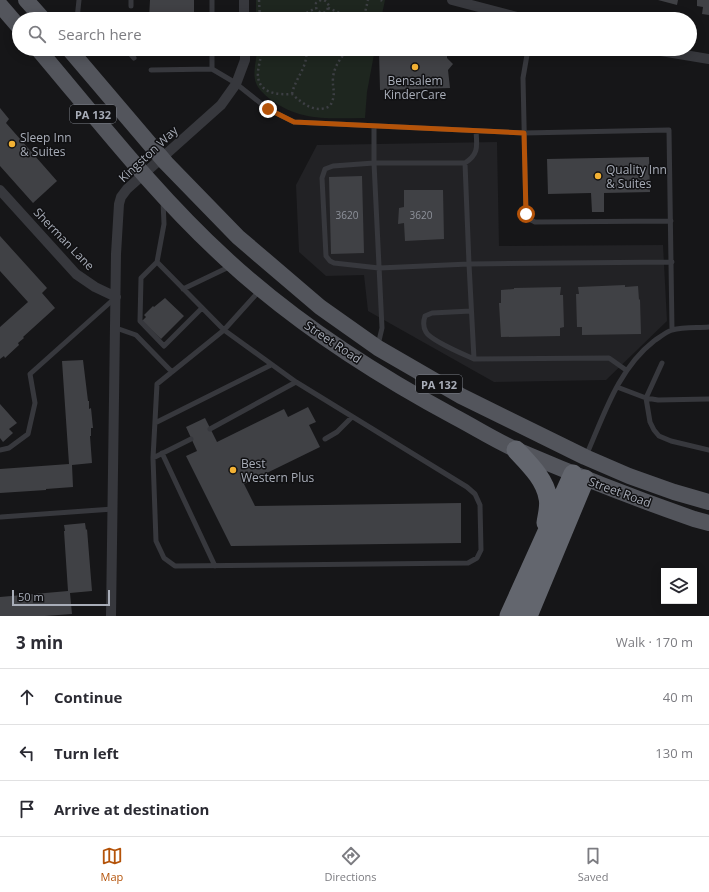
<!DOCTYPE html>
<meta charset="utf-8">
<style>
:root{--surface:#fff;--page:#f7f7f7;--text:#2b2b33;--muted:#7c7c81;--line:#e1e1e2;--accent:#b45309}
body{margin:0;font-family:"Open Sans",sans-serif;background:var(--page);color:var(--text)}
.controls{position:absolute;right:12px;bottom:12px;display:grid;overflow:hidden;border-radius:0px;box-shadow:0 2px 10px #0003}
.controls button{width:36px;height:36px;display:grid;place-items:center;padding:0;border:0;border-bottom:1px solid var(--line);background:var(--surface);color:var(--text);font:20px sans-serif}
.scale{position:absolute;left:12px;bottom:10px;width:98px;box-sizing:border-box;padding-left:4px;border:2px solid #a8adb8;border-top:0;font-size:11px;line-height:14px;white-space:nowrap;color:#a8adb8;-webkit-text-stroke:3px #111113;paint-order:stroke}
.stop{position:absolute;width:12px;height:12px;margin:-9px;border:3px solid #b45309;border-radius:50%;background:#fff}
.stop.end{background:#b45309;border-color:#fff;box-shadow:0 1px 4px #0008}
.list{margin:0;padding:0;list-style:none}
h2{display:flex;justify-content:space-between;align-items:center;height:52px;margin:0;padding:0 16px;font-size:17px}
h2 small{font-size:13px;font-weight:400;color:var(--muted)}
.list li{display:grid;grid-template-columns:26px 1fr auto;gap:12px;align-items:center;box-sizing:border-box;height:56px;padding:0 16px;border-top:1px solid var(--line)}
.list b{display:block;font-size:15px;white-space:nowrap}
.list em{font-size:13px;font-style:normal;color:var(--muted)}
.icon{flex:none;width:22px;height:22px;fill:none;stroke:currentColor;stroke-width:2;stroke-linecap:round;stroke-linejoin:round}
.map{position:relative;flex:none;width:709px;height:616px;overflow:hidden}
.search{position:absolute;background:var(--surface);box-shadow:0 2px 10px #0003;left:12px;right:12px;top:12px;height:44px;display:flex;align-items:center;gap:10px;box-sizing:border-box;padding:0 14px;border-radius:22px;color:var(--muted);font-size:15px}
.sheet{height:220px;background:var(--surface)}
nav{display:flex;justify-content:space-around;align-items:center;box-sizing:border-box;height:56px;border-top:1px solid var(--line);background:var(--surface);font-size:11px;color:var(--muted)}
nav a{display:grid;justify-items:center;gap:2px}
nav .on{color:var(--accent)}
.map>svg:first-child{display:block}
</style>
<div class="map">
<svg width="709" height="616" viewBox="0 0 709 616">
<rect width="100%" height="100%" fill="#161618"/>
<path fill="#222225" d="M 497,142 L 499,246 L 663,245 L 667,321 L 606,380 L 494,382 L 368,311 L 364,275 L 326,276 L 299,252 L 296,185 L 317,145 Z"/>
<path fill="#1e261f" d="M 256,0 L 385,0 L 381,19 L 256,19 Z
M 257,49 L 375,49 L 367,92 L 365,118 C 329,118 300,122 270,99 C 265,95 258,89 256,83 C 252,73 257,59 257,49 Z"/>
<path fill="#404145" d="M 150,0 L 194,0 L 194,19 L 149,19 Z
M 658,0 L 678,0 L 677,5 Z
M 697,0 L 709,0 L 709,15 L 702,14 L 703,7 L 697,6 Z
M 447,49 L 447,58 L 453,64 L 448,70 L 450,88 L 380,90 L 379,51 Z
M 0,108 L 9,119 L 6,123 L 57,181 L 33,203 L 0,166 Z
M 649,157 L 650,192 L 604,193 L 604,212 L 592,212 L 591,193 L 548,194 L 547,159 Z
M 362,176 L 364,253 L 331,254 L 329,177 Z
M 404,190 L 443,190 L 444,239 L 405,241 L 404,223 L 398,224 L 399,208 L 404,207 Z
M 0,236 L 47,288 L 42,293 L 55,308 L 23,337 L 24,338 L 18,343 L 19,345 L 5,358 L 4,356 L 0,359 L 0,327 L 28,302 L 0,271 Z
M 625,285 L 625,287 L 638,286 L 639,300 L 640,299 L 641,334 L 582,335 L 582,327 L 577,327 L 576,294 L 579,294 L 578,287 Z
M 561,287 L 560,295 L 563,295 L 564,327 L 560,328 L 560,336 L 501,337 L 499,303 L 501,303 L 501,290 L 514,289 L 514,288 Z
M 165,298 L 184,316 L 161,339 L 142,321 L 146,317 L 144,315 L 153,306 L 154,307 Z
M 83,360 L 88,401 L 89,401 L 89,409 L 91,408 L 93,428 L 91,428 L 91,436 L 90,436 L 92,463 L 72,465 L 73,487 L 46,489 L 46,490 L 0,493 L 0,469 L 69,464 L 62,361 Z
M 0,404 L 17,423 L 9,429 L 13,433 L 3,442 L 0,438 Z
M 308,407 L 316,422 L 309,425 L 320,447 L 244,484 L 255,506 L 461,503 L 461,543 L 231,546 L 186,456 L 197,451 L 186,427 L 205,418 L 217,442 L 284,409 L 288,417 Z
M 85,523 L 86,530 L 87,529 L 92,591 L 70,593 L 72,614 L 45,616 L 0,616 L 0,597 L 68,591 L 64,531 L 65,531 L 64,525 Z"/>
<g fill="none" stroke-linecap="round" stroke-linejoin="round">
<path stroke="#3d3f44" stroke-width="2.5" stroke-dasharray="2 3" stroke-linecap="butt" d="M 259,0 L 260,19
M 321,0 L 316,3 C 315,10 319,14 326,12 L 329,6 L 327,2 L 324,0
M 381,0 L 382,1
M 328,8 L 340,13 L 348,19
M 299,19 L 302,15 L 316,8
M 361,19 L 364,17 L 368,0
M 262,49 C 261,57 259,64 258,71 C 256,93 276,95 292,94 C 303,104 315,114 330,106 C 337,93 332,90 333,78 C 334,66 341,58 348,49
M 292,94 C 295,78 309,66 306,49"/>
<path stroke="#37383d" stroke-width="5" d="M 131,6 L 131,0
M 77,19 L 79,0
M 212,19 L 212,0
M 126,49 L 134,58
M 528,49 L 523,78 L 526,214 L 529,219 L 535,222 L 671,221
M 212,69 L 212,49
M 151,70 L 212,69 L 234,82 L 268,109 L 294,122 L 524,133 L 669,130 L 672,330
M 374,127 L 374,163 L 382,328 L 378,345
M 465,163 L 469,264 L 379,268 L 334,263 L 330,261 L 326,256 L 322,178 L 325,169 L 333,166 L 374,163 L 465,163 C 479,154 477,146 476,131
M 163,201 L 164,224 L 157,262 L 141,278 L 140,321 L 164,346 L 202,308
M 157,262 L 224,330 L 260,290
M 183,289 L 231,266
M 471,311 L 432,313 L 425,316 C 423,322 423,327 426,332 C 431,341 463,354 474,359
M 116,328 L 136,335 L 172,372
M 224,330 L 296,382 L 467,487 L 475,494 L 480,505 L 481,550 L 477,558 L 468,563 L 175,566 L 164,558 L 156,541 L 153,458 L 157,384 Z
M 662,363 L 646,398 L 650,422 L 654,430 L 659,436 L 671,441 L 709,450
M 626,370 L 609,358 L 474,359 L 469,264 L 672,262
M 617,387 L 646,398 L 658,400 L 709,399
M 155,423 L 271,365
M 210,429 L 296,382
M 325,439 L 337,432 L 352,417
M 0,450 L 9,448 L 28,434 L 35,403 L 30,374 L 115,298
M 162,453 L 215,566
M 586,456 C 604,415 618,369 654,341 C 660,337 666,332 672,330 C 684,327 697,328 709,327
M 153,458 L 191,439
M 1,517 L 113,509"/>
<path stroke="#37383d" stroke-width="10" d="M 244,0 L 244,19
M 452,0 L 525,19
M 649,49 L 709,59
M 0,190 L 76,274 L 95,287 L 116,297
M 111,616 L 116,254 L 119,204 L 121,197 L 127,189 L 221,105 L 236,84 L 245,60 L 245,49"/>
<path stroke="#53555c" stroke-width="16" d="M 26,0 L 43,19
M 0,5 L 19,27
M 38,49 C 98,120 156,195 225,258 C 293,321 373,373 455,417 C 476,428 496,441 517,450 C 575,475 634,498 694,519 L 709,523
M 69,49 L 166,163 L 238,237 L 320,307 L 378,348 L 461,396 L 585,457 L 629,476 L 674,492 L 709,502"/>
<path stroke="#63666e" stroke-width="19" d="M 516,450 C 529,464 545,479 548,498 C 550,506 547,515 546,523
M 509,616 L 573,474
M 528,616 L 585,479"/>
</g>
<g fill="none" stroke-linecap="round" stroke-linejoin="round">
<path stroke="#b45309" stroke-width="5" d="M 268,109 L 294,122 L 524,133 L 526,214"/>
</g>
<g fill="#f2b134" stroke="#111113" stroke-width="1.5">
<circle cx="415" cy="67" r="4"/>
<circle cx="12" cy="144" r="4"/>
<circle cx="598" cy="176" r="4"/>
<circle cx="233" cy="470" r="4"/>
</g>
<g text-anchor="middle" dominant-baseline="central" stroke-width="3" stroke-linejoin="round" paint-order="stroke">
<g font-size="10" fill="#8e929b">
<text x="347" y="215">3620</text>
<text x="421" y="215">3620</text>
</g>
<g fill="#111113" stroke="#7b7e86" stroke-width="1">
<rect x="70" y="105" width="46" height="18" rx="3"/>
<rect x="416" y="375" width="46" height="18" rx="3"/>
</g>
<g font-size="11" font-weight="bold" fill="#a8adb8">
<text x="93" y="114">PA 132</text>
<text x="439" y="384">PA 132</text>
</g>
<g font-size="12" fill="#a8adb8" stroke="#111113" text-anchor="start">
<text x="415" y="80" text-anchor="middle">Bensalem<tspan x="415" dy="14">KinderCare</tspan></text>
<text x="20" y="137">Sleep Inn<tspan x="20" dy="14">&amp; Suites</tspan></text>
<text x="606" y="169">Quality Inn<tspan x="606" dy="14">&amp; Suites</tspan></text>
<text x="241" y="463">Best<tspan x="241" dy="14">Western Plus</tspan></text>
</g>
<g font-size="12" fill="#a8adb8" stroke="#111113">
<text transform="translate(148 154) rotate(-43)">Kingston Way</text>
<text transform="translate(64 239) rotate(46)">Sherman Lane</text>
<text transform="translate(333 342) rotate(34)">Street Road</text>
<text transform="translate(620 492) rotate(20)">Street Road</text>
</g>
</g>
</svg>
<div class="controls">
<button><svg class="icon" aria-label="layers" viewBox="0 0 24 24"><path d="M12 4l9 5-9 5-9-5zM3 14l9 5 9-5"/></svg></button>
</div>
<div class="scale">50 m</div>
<div class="stop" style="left:526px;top:214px"></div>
<div class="stop end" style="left:268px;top:109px"></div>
<div class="search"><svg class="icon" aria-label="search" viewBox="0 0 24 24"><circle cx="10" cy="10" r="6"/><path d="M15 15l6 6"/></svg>Search here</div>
</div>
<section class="sheet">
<h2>3 min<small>Walk · 170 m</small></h2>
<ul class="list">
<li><svg class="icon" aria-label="ahead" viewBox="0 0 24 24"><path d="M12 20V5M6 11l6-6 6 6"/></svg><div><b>Continue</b></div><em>40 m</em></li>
<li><svg class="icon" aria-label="left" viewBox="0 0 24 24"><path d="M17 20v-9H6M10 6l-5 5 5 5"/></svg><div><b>Turn left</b></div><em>130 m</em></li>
<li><svg class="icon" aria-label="arrive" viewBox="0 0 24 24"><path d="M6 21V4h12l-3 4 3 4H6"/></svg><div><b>Arrive at destination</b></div></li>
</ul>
</section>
<nav>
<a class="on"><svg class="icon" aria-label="map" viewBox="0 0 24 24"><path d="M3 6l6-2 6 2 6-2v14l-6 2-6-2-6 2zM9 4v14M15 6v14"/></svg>Map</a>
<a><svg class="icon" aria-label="directions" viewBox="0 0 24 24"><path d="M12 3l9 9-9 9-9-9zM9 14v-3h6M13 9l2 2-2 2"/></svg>Directions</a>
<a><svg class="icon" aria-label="saved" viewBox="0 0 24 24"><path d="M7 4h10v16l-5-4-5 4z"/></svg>Saved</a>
</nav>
